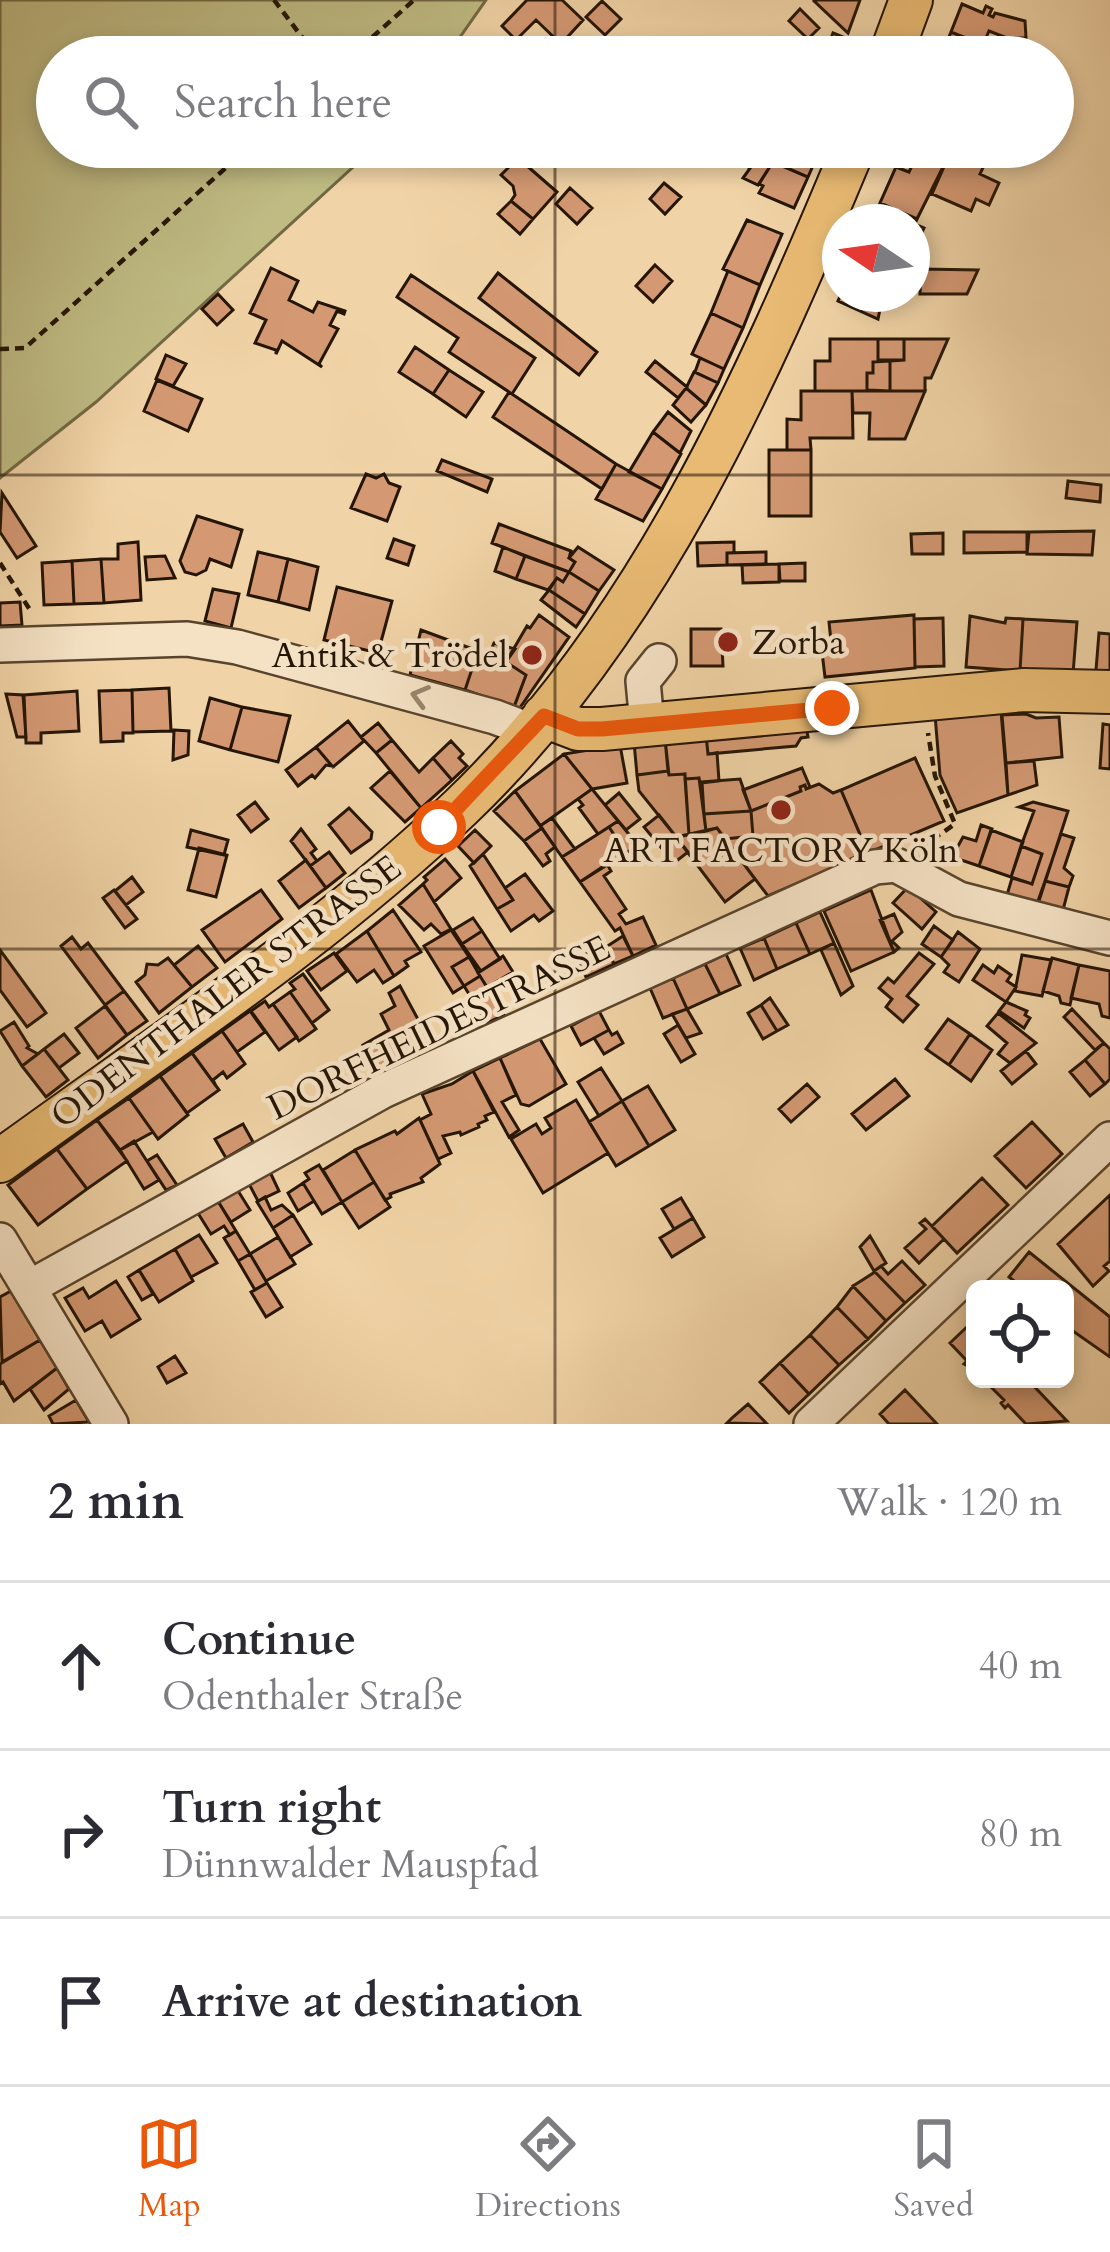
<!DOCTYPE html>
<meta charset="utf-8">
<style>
:root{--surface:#fff;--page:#f2f2f3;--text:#2b2b33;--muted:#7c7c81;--line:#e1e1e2;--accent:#ea580c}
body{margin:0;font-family:Cardo,serif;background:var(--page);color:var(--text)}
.controls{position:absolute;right:36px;bottom:36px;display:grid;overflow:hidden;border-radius:18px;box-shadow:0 6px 18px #0003}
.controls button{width:108px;height:108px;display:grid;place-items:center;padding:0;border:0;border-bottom:3px solid var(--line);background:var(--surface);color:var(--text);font:60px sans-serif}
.compass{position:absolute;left:822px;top:204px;width:108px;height:108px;border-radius:50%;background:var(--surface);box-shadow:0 6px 18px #0003;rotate:283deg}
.stop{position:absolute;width:36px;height:36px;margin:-27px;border:9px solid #ea580c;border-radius:50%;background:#fff}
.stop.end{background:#ea580c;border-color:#fff;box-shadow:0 3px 12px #0008}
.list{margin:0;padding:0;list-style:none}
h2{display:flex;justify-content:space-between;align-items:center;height:156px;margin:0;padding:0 48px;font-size:51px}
h2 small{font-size:39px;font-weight:400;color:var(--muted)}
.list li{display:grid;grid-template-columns:78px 1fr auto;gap:36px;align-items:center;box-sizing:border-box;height:168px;padding:0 48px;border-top:3px solid var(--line)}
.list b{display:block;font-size:45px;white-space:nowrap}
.list p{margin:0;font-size:39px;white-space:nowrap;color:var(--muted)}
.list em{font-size:39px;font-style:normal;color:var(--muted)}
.icon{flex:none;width:66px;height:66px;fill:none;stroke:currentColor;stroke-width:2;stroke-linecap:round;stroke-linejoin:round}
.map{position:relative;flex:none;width:1110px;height:1424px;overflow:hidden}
.search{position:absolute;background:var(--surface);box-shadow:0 6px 18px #0003;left:36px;right:36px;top:36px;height:132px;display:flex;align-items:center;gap:30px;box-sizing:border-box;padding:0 42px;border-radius:66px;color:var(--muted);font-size:45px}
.sheet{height:660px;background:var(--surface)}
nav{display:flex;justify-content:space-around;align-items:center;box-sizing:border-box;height:168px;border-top:3px solid var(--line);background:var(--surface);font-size:33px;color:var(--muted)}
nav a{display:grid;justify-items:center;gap:6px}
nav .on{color:var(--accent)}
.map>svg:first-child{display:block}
</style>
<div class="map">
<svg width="1110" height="1424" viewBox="0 0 1110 1424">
<rect width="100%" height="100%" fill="#f0d3a6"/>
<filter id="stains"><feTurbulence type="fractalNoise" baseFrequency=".00167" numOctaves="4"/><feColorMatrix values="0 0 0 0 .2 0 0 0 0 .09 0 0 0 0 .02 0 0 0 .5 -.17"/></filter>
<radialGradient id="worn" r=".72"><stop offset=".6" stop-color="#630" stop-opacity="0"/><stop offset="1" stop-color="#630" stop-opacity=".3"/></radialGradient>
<path fill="#bfbb83" stroke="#726844" stroke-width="3" d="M 0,0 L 486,0 L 446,57 L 57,57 L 57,147 L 375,147 L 96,402 L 0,478 Z"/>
<path fill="#d49973" stroke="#251505" stroke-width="3" d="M 527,0 L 562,0 L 583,20 L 561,44 L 536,20 L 516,40 L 502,26 Z
M 860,0 L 848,33 L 814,1 L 815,0 Z
M 602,1 L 621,19 L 605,35 L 586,17 Z
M 962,4 L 983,13 L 986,6 L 992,9 L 989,15 L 993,17 L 995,13 L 1025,21 L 1026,38 L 1007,38 L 989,31 L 983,45 L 951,32 Z
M 800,9 L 819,28 L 808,39 L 789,21 Z
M 951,32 L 983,45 L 978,57 L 941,57 Z
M 833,33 L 863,45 L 858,57 L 824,57 Z
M 726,147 L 754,147 L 761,153 L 748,167 L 721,155 Z
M 764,147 L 821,147 L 808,177 L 765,158 L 761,153 Z
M 905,147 L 938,147 L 950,153 L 917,219 L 880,203 L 896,167 L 909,172 L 917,155 Z
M 959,152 L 987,159 L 980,174 L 999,183 L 989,205 L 976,199 L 971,211 L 932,194 L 950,153 L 957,156 Z
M 761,153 L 773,162 L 758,185 L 743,178 Z
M 518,158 L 557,192 L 533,219 L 511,201 L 515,195 L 513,186 L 501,175 Z
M 773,162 L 808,177 L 794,208 L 759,193 L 763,186 L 759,184 Z
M 664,183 L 681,197 L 665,214 L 650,199 Z
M 570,188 L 592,208 L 577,224 L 556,204 Z
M 511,201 L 533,219 L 520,234 L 498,214 Z
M 880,203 L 917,219 L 915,224 L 924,228 L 915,247 L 912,246 L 912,222 L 872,222 Z
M 747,220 L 782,234 L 760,285 L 723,269 Z
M 655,265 L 672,281 L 653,302 L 636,286 Z
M 271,268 L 298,281 L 289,300 L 313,312 L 318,302 L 345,311 L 344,314 L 337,311 L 330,325 L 338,329 L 319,364 L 322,367 L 282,341 L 276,354 L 276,350 L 255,343 L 266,320 L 250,313 Z
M 921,269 L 978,270 L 967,294 L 920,294 Z
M 728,271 L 760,285 L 743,328 L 711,313 Z
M 498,273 L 597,352 L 579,375 L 479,298 Z
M 411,275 L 535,358 L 512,394 L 449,352 L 458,338 L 397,297 Z
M 218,294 L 233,310 L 217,325 L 202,309 Z
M 841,294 L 883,294 L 878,319 L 838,301 Z
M 711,313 L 743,328 L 724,369 L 692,354 Z
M 830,339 L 878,339 L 878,362 L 873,362 L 873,373 L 867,373 L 867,390 L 872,391 L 815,391 L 815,361 L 830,361 Z
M 878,339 L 904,339 L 904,360 L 878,360 Z
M 904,339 L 948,339 L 931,378 L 925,378 L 925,391 L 890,391 L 890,361 L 904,360 Z
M 415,347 L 449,370 L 433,394 L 399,372 Z
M 166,355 L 186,364 L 173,386 L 156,379 Z
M 700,358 L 724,369 L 718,383 L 695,372 Z
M 655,361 L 687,387 L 678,398 L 646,372 Z
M 890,361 L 890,391 L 867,390 L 867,373 L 873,373 L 873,362 Z
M 449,370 L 483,392 L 466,417 L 433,394 Z
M 694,372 L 718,383 L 706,405 L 686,388 Z
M 157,380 L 202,399 L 188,431 L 144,411 Z
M 686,388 L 706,405 L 691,422 L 673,405 Z
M 801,391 L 852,391 L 853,438 L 810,438 L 811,450 L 787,450 L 787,419 L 801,420 Z
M 852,391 L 925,391 L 905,439 L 869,439 L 870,413 L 853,413 Z
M 509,392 L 616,464 L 602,489 L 493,417 Z
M 668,412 L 691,431 L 680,453 L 653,432 Z
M 653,432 L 681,454 L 662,489 L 629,472 Z
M 769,450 L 811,450 L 811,516 L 769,516 Z
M 442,460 L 492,479 L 487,492 L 437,471 Z
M 616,464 L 662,489 L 643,521 L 596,499 Z
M 366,474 L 376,478 L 384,474 L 389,483 L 400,487 L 387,521 L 351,508 Z
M 1068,481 L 1101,485 L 1100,502 L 1066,498 Z
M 2,493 L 36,546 L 17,558 L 0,532 Z
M 197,516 L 242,530 L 231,567 L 210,559 L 206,570 L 196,575 L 185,572 L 180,561 Z
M 499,524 L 571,551 L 569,558 L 575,562 L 569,572 L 492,543 Z
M 1094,531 L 1092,555 L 1027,554 L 1029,532 Z
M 964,532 L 1027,532 L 1027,552 L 964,553 Z
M 943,533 L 943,554 L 912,554 L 911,534 Z
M 394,539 L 414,546 L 408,565 L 387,558 Z
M 138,542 L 141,600 L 104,603 L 101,559 L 118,559 L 118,544 Z
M 734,542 L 734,553 L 727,553 L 727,565 L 698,566 L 697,543 Z
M 503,547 L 525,556 L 516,579 L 495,571 Z
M 578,547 L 614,570 L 599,591 L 569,572 L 575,562 L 569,558 Z
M 258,552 L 288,559 L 278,602 L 248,595 Z
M 766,552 L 766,564 L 727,565 L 727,553 Z
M 165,556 L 175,578 L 147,580 L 145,557 Z
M 525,556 L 569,572 L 563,582 L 557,578 L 548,590 L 516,579 Z
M 101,559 L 104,603 L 74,604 L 72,561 Z
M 288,559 L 318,567 L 309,610 L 278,602 Z
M 72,561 L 74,604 L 44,605 L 42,563 Z
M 805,563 L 805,581 L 780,581 L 779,564 Z
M 779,564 L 779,582 L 743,583 L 742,565 Z
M 569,572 L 599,591 L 585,614 L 549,590 L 557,578 L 563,582 Z
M 337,587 L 392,601 L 378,653 L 324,640 Z
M 213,589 L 239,594 L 231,628 L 205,621 Z
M 549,590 L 585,614 L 576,627 L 541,600 Z
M 20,602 L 22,625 L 0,626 L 0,603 Z
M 539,615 L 569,637 L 519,709 L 514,707 L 526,675 L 506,662 L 527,626 L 530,628 Z
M 914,615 L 915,668 L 825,677 L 822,652 L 832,651 L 829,622 Z
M 970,616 L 1005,623 L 1006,618 L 1023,619 L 1020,671 L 966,667 Z
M 943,618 L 944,666 L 915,667 L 914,619 Z
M 1023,619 L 1077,622 L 1073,674 L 1020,671 Z
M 691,629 L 721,629 L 723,666 L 691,666 Z
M 421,630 L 478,651 L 465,690 L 410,675 Z
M 1099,633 L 1110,634 L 1110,676 L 1101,676 L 1096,670 Z
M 494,643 L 515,649 L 506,662 L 526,675 L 514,707 L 465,690 L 478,651 L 489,655 Z
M 169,688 L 171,731 L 133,732 L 132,690 Z
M 132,690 L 133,733 L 123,733 L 123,741 L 101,742 L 99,691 Z
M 77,691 L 79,731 L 41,733 L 41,743 L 26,743 L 24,695 Z
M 6,694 L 23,695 L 26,737 L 17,737 Z
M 210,698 L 242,707 L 230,750 L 199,741 Z
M 242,707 L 290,716 L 278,762 L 230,750 Z
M 1001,711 L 1008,795 L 957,813 L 940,775 L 935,715 Z
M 1026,714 L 1036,718 L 1059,717 L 1062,757 L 1006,763 L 1002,715 Z
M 348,721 L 364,741 L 333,767 L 316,747 Z
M 378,723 L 392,740 L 376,753 L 361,737 Z
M 1103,724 L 1110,725 L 1110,769 L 1100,768 Z
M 806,726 L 808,737 L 801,738 L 796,746 L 708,754 L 706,735 Z
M 174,730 L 189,731 L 188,755 L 173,760 Z
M 706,735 L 708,754 L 717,753 L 719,781 L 700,783 L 699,778 L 685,779 L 685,774 L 669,775 L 665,739 Z
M 665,739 L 668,771 L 637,775 L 634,742 Z
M 392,740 L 419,772 L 433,758 L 452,780 L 421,808 L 376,753 Z
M 451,741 L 463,754 L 459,758 L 467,766 L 452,780 L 433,758 Z
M 620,745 L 627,783 L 592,789 L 564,754 Z
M 316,747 L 332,766 L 326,765 L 315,778 L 312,775 L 298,786 L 286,770 Z
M 564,754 L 592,789 L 540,826 L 515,791 Z
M 915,758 L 944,821 L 868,853 L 841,790 Z
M 1034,761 L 1037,785 L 1008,795 L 1006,763 Z
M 802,768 L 810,787 L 806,789 L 805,785 L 800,787 L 801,791 L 751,811 L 743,790 Z
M 390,771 L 421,808 L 405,822 L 371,788 Z
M 668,771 L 669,775 L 685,774 L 689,835 L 676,837 L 639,791 L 637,775 Z
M 699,778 L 706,831 L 689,835 L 685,779 Z
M 740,779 L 751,811 L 704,814 L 702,782 Z
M 819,784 L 833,793 L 841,790 L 868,853 L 768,896 L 725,839 L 753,836 L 751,811 L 801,791 L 800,787 L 805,785 L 806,789 Z
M 592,789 L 618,821 L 598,834 L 579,808 L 583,805 L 578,799 Z
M 515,791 L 542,828 L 524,841 L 494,811 Z
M 619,793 L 640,819 L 626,830 L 605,805 Z
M 255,802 L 268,819 L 251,832 L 238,815 Z
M 1033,802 L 1068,811 L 1038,904 L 1007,895 L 1012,878 L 1032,884 L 1042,854 L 1021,846 L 1034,811 L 1019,807 Z
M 349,808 L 372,832 L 371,839 L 351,853 L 329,825 Z
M 751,811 L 753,836 L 725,839 L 717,828 L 706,831 L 704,814 Z
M 659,815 L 688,852 L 674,863 L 644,827 Z
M 552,818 L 575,849 L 562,857 L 540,826 Z
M 618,821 L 638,845 L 626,853 L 609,827 Z
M 981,825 L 992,829 L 979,866 L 952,857 L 963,837 L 976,841 Z
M 609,827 L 626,853 L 580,882 L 562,857 Z
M 542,828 L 555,847 L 546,854 L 550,861 L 543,866 L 524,841 Z
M 717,828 L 755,879 L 725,902 L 676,837 Z
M 301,829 L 316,849 L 311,853 L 317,861 L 310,866 L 291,841 Z
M 191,830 L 228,840 L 224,855 L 187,847 Z
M 475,830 L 491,846 L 474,863 L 458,846 Z
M 991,830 L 1023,842 L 1011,877 L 979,866 Z
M 1061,834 L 1074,838 L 1064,868 L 1073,876 L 1069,887 L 1045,881 Z
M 1021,846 L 1042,854 L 1032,884 L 1011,877 Z
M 199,848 L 227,855 L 216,897 L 188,890 Z
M 329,852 L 345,873 L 326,888 L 310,866 Z
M 483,854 L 513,900 L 497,909 L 470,866 Z
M 445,859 L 461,878 L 434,902 L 423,884 L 427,880 L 424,877 Z
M 306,860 L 326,888 L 299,908 L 279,881 Z
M 607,864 L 611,871 L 604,876 L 626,909 L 619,914 L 626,924 L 643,917 L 656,945 L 633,956 L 620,928 L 615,931 L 580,882 Z
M 525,874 L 553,911 L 539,921 L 534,915 L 511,931 L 497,909 L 513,900 L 505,888 Z
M 132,877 L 143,892 L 126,905 L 115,891 Z
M 1045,881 L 1069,887 L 1063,910 L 1037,904 Z
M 423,884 L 451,929 L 441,934 L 431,924 L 424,930 L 399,905 Z
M 908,887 L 936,912 L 922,929 L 893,903 Z
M 114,890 L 137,919 L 125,928 L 103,898 Z
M 261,890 L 282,919 L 225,962 L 202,930 Z
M 871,890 L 894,952 L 851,971 L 824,911 Z
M 393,910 L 421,952 L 405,961 L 408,966 L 394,976 L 367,931 Z
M 820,912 L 834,943 L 810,954 L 796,923 Z
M 894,914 L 902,932 L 892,941 L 899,948 L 894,952 L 880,920 Z
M 473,918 L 482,931 L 462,944 L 453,930 Z
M 796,923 L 810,954 L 777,969 L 764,938 Z
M 934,926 L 953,940 L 941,957 L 922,944 Z
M 451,930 L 469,957 L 452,967 L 464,986 L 453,993 L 424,946 Z
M 367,931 L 394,976 L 383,983 L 374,970 L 357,982 L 336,954 Z
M 482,931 L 500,959 L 481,971 L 462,944 Z
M 958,932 L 980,949 L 959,982 L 944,972 L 949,965 L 941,957 Z
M 623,936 L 633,956 L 614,964 L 606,947 Z
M 72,937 L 81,949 L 88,943 L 124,991 L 105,1005 L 61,946 Z
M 764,938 L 777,969 L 754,980 L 740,948 Z
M 834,943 L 853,986 L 841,995 L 821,950 Z
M 198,946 L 217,968 L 192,987 L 174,965 Z
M 605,946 L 614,964 L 586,977 L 577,958 Z
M 0,950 L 46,1013 L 27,1027 L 0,990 Z
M 334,953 L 347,971 L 321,990 L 307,971 Z
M 919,953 L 934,964 L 907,996 L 918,1005 L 903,1022 L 886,1007 L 892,999 L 879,988 L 888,978 L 894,983 Z
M 726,954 L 740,985 L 720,994 L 705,964 Z
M 1022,955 L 1051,960 L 1042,996 L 1015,991 Z
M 503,956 L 513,972 L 487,987 L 478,973 Z
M 469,957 L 480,976 L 464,986 L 452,967 Z
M 168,958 L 192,987 L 159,1013 L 136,982 L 145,975 L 147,964 L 158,965 Z
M 1052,958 L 1079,965 L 1070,1005 L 1061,1003 L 1059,996 L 1043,991 Z
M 705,964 L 720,994 L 687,1009 L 673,978 Z
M 983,965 L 994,973 L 998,966 L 1011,975 L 1007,981 L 1016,987 L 1006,1002 L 973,980 Z
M 1079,965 L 1110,971 L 1110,1018 L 1102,1016 L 1099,1004 L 1071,998 Z
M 303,974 L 329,1010 L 312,1023 L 290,992 L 295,989 L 290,983 Z
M 480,976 L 504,1015 L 487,1023 L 464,986 Z
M 673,978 L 687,1009 L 663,1018 L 650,988 Z
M 400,986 L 434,1049 L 382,1074 L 363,1045 L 389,1030 L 381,1014 L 395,1006 L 389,993 Z
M 124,991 L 147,1021 L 127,1035 L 105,1005 Z
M 290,992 L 316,1029 L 299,1041 L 273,1004 Z
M 770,998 L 788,1025 L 777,1031 L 761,1005 Z
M 265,1001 L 269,1007 L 273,1004 L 297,1037 L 279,1050 L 251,1011 Z
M 1006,1002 L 1027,1011 L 1025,1015 L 1030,1018 L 1024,1028 L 999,1011 Z
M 761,1005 L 777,1031 L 763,1039 L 748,1013 Z
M 105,1006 L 127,1035 L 98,1058 L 76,1028 Z
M 687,1009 L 701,1033 L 686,1038 L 672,1014 Z
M 1072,1009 L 1104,1043 L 1095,1050 L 1064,1017 Z
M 250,1011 L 265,1032 L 237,1052 L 222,1031 Z
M 599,1011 L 609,1030 L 581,1045 L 571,1026 Z
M 998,1013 L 1036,1043 L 1010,1063 L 998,1054 L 1007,1043 L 987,1026 Z
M 948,1019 L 970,1034 L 949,1065 L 926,1049 Z
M 14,1022 L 29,1046 L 27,1048 L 38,1054 L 22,1066 L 0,1031 Z
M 678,1025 L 695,1054 L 681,1062 L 664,1034 Z
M 609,1030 L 612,1035 L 617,1032 L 623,1043 L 604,1054 L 594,1038 Z
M 222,1031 L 245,1064 L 227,1078 L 223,1072 L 213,1080 L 216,1086 L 192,1053 Z
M 64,1034 L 79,1053 L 59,1068 L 44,1049 Z
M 970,1034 L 992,1050 L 971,1081 L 949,1065 Z
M 540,1039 L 566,1084 L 529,1106 L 521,1104 L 500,1058 Z
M 1104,1043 L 1110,1049 L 1110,1079 L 1105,1084 L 1085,1060 Z
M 44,1049 L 68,1080 L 46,1097 L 22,1066 Z
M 1026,1051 L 1036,1064 L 1012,1084 L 1001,1071 Z
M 192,1053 L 219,1090 L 187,1113 L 160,1076 Z
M 500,1058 L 516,1095 L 502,1102 L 519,1130 L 509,1137 L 473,1071 Z
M 1085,1060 L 1105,1084 L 1090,1096 L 1070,1072 Z
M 601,1068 L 622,1101 L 599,1116 L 578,1082 Z
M 473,1071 L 494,1112 L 485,1116 L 487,1120 L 478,1124 L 479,1127 L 461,1135 L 460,1132 L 443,1136 L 451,1153 L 438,1159 L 420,1120 L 431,1114 L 422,1094 L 452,1084 Z
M 160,1076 L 188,1115 L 158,1139 L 129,1098 Z
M 895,1079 L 909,1096 L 866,1130 L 852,1114 Z
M 807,1084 L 819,1097 L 791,1122 L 779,1109 Z
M 648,1086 L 675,1130 L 649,1146 L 622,1101 Z
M 129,1098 L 153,1132 L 120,1150 L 97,1120 Z
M 576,1100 L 608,1153 L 543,1193 L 511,1139 L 536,1124 L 542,1134 L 551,1128 L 545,1118 Z
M 622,1101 L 649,1146 L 616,1166 L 589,1122 Z
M 419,1118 L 440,1164 L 421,1178 L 423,1182 L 390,1194 L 391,1197 L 385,1200 L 355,1150 L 395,1131 L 397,1134 Z
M 97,1120 L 127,1161 L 87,1189 L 57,1149 Z
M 1032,1122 L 1062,1154 L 1026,1188 L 995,1156 Z
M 243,1124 L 253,1142 L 226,1158 L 215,1139 Z
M 134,1141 L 159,1180 L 144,1189 L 120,1150 Z
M 57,1149 L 87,1189 L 38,1225 L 8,1185 Z
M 355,1150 L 374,1182 L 342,1202 L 323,1170 Z
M 157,1155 L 177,1185 L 166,1190 L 147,1161 Z
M 319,1165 L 342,1202 L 322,1214 L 303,1183 L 309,1179 L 305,1173 Z
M 270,1172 L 279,1191 L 258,1201 L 248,1182 Z
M 982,1178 L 1008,1205 L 957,1253 L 932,1226 Z
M 374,1182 L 390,1207 L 359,1228 L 342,1202 Z
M 303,1183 L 314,1201 L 298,1211 L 288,1193 Z
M 235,1186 L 250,1210 L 231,1222 L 216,1198 Z
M 1110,1195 L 1110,1261 L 1104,1266 L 1109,1271 L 1093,1286 L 1058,1244 Z
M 265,1197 L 271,1210 L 282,1205 L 293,1215 L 273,1228 L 257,1202 Z
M 216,1198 L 236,1231 L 230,1235 L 224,1226 L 211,1234 L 196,1210 Z
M 681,1198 L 693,1218 L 674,1229 L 662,1209 Z
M 293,1215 L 311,1244 L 290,1257 L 273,1228 Z
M 693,1218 L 704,1237 L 672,1257 L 660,1238 Z
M 925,1219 L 944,1239 L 919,1263 L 905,1248 L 926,1229 L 920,1223 Z
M 236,1231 L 250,1254 L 238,1261 L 224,1238 Z
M 199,1235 L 217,1263 L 191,1277 L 175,1249 Z
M 870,1236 L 886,1263 L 874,1271 L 860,1247 Z
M 278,1237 L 295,1264 L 266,1281 L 250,1254 Z
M 175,1249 L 193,1281 L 159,1302 L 139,1270 Z
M 1029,1252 L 1110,1317 L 1110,1357 L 1070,1329 L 1065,1321 L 1065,1289 L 1025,1289 L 1009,1277 Z
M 250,1254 L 267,1283 L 255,1290 L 238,1261 Z
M 902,1261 L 925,1285 L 905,1303 L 874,1271 L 881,1266 L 888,1274 Z
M 139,1270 L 153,1294 L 142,1300 L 128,1277 Z
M 875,1272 L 905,1303 L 886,1321 L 853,1286 Z
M 116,1281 L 140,1319 L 111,1337 L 102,1321 L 85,1331 L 65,1298 L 83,1288 L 89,1298 Z
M 267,1283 L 282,1307 L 266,1317 L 251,1292 Z
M 853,1286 L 886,1321 L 868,1339 L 837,1307 Z
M 11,1291 L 40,1340 L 2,1362 L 0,1297 Z
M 837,1307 L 868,1339 L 839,1365 L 810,1335 Z
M 971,1323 L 975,1327 L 975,1370 L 964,1364 L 967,1361 L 950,1343 Z
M 810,1335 L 839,1365 L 809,1394 L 780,1363 Z
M 40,1340 L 57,1368 L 14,1401 L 3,1382 L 0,1384 L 0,1364 Z
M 175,1356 L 186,1373 L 167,1383 L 158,1367 Z
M 780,1363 L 809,1394 L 789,1413 L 760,1382 Z
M 57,1368 L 69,1389 L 44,1410 L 30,1389 Z
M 983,1379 L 1027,1379 L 1067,1421 L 1026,1424 L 1008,1405 L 1005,1408 L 1001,1403 L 1004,1400 Z
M 905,1390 L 937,1424 L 889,1424 L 880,1414 Z
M 76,1400 L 89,1422 L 53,1424 L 49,1416 Z
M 748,1404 L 767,1424 L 727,1423 L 733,1417 Z"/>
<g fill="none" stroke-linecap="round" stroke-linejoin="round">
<g stroke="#58442d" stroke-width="38">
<path id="minor" d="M 0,645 L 187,639 L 237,647 L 495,717 L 516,725 L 528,736
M 647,724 L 643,681 L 659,661
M 0,1240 L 111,1424
M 30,1287 L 383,1091 L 875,867 L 896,865 L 959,899 L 1110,938
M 811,1424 L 1110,1139"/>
</g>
<g stroke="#251505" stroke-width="46">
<path id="major" d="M 890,57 L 911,0
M 544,716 L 578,729 L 602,729 L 1024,690 L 1110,692
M 0,1161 C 156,1047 322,940 461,807 C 648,628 756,382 854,147"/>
</g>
<path stroke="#251505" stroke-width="4.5" stroke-dasharray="9 6" stroke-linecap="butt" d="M 274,0 L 317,57
M 350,57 L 414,0
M 0,349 L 25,348 L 249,147
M 0,563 L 32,613
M 920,848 L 955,824 L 935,776 L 928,733"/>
<use href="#minor" stroke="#f5e2c5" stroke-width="33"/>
<use href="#major" stroke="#e8ba73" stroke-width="42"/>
</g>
<defs><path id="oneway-chevron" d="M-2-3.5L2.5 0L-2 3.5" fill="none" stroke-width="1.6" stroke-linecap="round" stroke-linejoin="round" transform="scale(3)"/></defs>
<use stroke="#97866f" href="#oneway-chevron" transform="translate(420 696) rotate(-165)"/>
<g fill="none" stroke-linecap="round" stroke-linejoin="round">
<path stroke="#ea580c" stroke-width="15" d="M 439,827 L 544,716 L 578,729 L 602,729 L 832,708"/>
</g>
<path fill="none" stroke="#251505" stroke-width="3" stroke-opacity="0.55" d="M 555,0 L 555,57M 555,147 L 555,1424M 0,475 L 1110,475M 0,949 L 1110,949"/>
<g fill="#8f2418" stroke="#f5e2c5" stroke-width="4.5">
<circle cx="728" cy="642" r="12"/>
<circle cx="532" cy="655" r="12"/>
<circle cx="781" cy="810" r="12"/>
</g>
<g text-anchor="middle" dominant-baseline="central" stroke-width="9" stroke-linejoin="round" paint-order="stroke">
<g font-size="36" fill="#251505" stroke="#f5e2c5" text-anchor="start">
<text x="752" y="642">Zorba</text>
<text x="508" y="655" text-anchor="end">Antik &amp; Trödel</text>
<text x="781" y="850" text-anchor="middle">ART FACTORY Köln</text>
</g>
<g font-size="36" fill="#251505" stroke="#f5e2c5">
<text transform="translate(226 992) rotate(-37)">ODENTHALER STRASSE</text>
<text transform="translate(439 1028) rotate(-26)">DORFHEIDESTRASSE</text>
</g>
</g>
<rect width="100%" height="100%" filter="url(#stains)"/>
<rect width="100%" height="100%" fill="url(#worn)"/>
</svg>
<div class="controls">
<button><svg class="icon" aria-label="locate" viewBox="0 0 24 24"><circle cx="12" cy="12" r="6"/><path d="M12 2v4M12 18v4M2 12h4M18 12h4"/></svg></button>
</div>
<svg class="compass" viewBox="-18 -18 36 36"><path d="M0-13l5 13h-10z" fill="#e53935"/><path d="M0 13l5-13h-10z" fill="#7c7c81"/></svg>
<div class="stop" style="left:439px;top:827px"></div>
<div class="stop end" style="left:832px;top:708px"></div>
<div class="search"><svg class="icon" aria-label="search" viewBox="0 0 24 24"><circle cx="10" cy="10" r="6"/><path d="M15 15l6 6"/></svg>Search here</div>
</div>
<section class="sheet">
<h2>2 min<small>Walk · 120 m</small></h2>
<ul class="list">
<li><svg class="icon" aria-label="ahead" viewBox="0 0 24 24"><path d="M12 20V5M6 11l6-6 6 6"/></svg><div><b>Continue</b><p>Odenthaler Straße</p></div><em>40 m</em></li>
<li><svg class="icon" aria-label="right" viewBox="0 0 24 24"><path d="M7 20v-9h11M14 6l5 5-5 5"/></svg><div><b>Turn right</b><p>Dünnwalder Mauspfad</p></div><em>80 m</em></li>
<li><svg class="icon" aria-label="arrive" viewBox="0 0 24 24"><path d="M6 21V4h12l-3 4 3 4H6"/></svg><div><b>Arrive at destination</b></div></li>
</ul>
</section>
<nav>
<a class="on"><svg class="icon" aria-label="map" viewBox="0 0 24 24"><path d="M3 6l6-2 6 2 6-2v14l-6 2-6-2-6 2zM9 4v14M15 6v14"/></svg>Map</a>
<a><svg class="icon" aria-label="directions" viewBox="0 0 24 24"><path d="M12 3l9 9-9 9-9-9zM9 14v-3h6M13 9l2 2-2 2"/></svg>Directions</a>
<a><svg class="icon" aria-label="saved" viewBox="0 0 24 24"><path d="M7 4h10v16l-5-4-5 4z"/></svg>Saved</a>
</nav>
